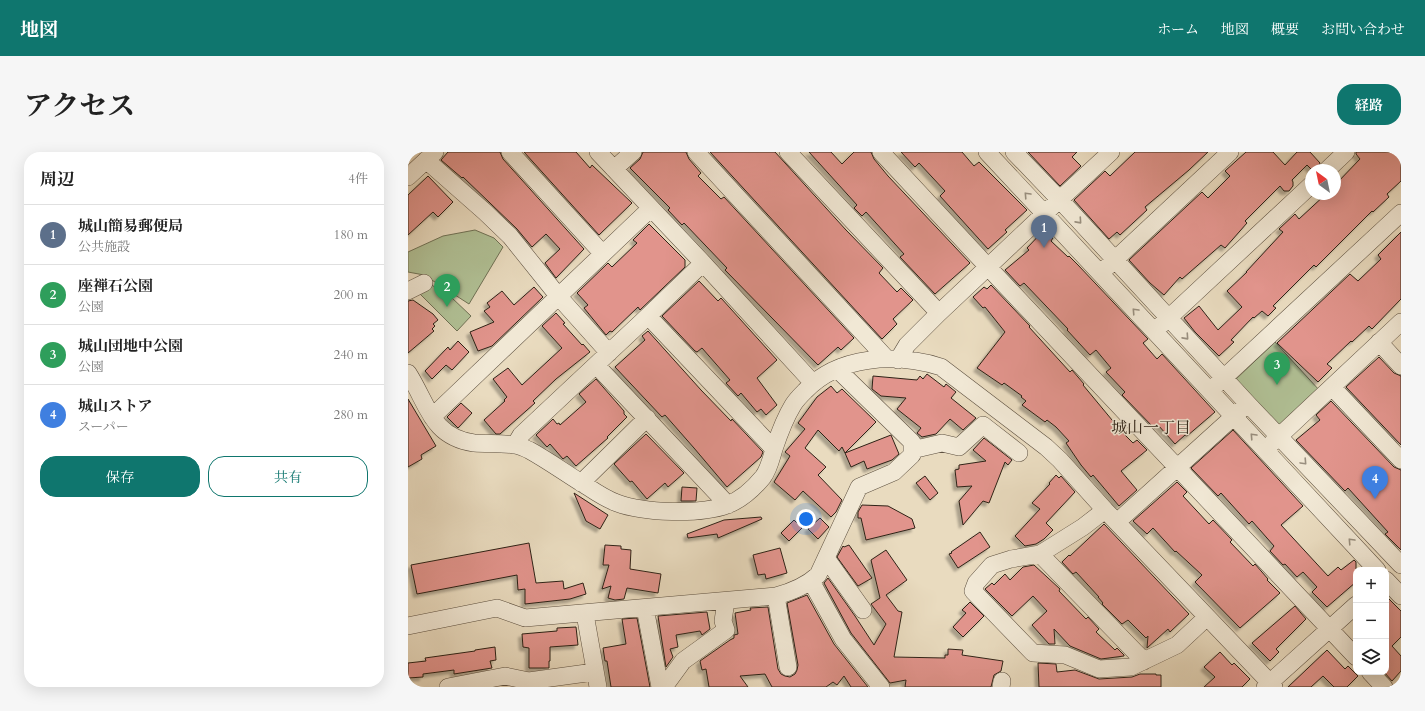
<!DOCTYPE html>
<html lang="ja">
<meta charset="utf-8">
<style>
:root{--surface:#fff;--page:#f6f6f6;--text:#222;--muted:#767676;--line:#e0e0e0;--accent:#0f766e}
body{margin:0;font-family:Cardo,"Noto Serif JP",serif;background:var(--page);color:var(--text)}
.controls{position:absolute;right:12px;bottom:12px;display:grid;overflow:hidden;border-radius:8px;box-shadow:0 4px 16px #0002}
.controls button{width:36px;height:36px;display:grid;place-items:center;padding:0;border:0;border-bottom:1px solid var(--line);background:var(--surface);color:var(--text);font:20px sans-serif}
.compass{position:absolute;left:897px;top:12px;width:36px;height:36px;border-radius:50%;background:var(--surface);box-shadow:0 4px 16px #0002;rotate:327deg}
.you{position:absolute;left:398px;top:367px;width:14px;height:14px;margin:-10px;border:3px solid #fff;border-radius:50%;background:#1a73e8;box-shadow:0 0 0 6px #1a73e833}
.badge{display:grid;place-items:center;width:26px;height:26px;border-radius:50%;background:var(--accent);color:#fff;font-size:13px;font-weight:700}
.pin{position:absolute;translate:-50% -33px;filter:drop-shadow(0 1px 2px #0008)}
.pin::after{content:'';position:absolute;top:21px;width:14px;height:12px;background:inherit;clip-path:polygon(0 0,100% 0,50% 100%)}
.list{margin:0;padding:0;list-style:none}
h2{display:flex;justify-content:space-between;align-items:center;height:52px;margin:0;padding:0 16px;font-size:17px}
h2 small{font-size:13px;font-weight:400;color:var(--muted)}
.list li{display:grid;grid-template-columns:26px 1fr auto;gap:12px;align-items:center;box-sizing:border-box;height:60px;padding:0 16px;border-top:1px solid var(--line)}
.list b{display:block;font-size:15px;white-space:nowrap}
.list p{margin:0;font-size:13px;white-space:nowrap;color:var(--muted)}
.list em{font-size:13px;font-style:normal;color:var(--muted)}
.actions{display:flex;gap:8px;padding:12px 16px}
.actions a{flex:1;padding:9px 0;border:1px solid var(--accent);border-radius:16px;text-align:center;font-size:14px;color:var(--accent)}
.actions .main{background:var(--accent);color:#fff}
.icon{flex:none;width:22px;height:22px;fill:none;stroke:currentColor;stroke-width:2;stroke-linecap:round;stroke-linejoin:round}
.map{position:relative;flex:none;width:993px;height:535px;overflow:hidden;border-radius:16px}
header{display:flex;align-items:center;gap:24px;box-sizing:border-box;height:56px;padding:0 20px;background:var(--accent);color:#fff}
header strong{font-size:19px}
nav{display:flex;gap:22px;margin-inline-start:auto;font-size:14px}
.intro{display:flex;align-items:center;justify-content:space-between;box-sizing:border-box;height:96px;padding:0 24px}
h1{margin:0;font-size:28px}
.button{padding:10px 18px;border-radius:16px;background:var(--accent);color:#fff;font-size:14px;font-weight:700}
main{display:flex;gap:24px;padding:0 24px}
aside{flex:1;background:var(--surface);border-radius:16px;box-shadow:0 4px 16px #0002}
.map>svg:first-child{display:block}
</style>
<header>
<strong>地図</strong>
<nav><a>ホーム</a><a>地図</a><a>概要</a><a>お問い合わせ</a></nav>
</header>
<div class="intro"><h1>アクセス</h1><a class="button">経路</a></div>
<main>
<aside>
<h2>周辺<small>4件</small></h2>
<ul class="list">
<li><span class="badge" style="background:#5c6f8a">1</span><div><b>城山簡易郵便局</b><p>公共施設</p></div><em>180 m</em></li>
<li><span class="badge" style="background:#2e9e5b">2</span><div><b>座禅石公園</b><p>公園</p></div><em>200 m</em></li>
<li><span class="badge" style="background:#2e9e5b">3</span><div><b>城山団地中公園</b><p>公園</p></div><em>240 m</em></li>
<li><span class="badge" style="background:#3f7fe0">4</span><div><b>城山ストア</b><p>スーパー</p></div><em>280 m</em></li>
</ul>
<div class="actions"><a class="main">保存</a><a>共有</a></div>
</aside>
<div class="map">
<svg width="993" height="535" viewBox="0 0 993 535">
<defs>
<filter id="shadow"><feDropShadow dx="-3.5" dy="3.5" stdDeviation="1" flood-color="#0004"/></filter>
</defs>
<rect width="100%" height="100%" fill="#e9dbbf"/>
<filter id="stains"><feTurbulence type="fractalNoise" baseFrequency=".005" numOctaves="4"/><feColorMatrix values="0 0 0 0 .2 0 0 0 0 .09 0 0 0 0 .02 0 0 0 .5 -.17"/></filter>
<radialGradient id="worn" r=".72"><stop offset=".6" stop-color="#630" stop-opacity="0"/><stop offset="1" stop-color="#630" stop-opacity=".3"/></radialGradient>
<path fill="#b1c196" stroke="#707256" d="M 67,78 L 86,86 L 95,95 L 61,152 L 16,123 L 0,120 L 0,100 L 35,84 Z
M 22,132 L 43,145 L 63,164 L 49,179 L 10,140 Z
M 867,190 L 912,239 L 872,276 L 827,228 Z"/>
<path fill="#e1948c" stroke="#2e2216" filter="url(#shadow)" d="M 40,0 L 92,0 L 95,7 L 176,97 L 148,126 L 137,111 L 152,97 L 138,82 L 124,95 L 109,77 L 55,25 L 54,26 L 33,8 Z
M 116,0 L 168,0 L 182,16 L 184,13 L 224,51 L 191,83 Z
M 235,0 L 278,0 L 281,7 L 293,21 L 290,24 L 313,47 L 316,45 L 446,186 L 433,198 L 430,195 L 410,213 L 317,118 L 319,116 L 276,71 L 274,73 L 260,58 L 262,56 L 222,16 L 232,7 Z
M 302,0 L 367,0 L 438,78 L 475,116 L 471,121 L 489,140 L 493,136 L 505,148 L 485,167 L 489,172 L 474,187 Z
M 401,0 L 423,0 L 434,12 L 446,0 L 463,0 L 466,7 L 480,24 L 562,111 L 527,142 L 492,105 L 496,102 L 458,60 L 454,64 L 446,56 L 449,53 Z
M 493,0 L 554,0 L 566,14 L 571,10 L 619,58 L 597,78 L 599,80 L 580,97 L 532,44 L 537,39 L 511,11 L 507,15 Z
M 620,0 L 669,0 L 664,5 L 673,14 L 652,34 Z
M 727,0 L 800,0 L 781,18 L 737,55 L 739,58 L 712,83 L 709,80 L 701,87 L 666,48 L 697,19 L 702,24 Z
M 838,0 L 865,0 L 877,13 L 889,0 L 902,0 L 912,11 L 909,18 L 904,18 L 899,13 L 884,28 L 885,30 L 885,34 L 881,39 L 876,39 L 872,34 L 837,69 L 839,71 L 817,96 L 813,93 L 774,127 L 772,125 L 756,143 L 742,131 L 721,108 L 794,40 L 800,46 L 822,24 L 817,19 Z
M 948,0 L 993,0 L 993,29 L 979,42 L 981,45 L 965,60 L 964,59 L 908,115 L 906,113 L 865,154 L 868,156 L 860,164 L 854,159 L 846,166 L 845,165 L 823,188 L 826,190 L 811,204 L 787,180 L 776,166 L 791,154 L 810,178 L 834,155 L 819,139 L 839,120 L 838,120 L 875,80 L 871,77 L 887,62 L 891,67 L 918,42 L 927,42 L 927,33 L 952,7 L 948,2 Z
M 20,24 L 45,50 L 30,65 L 25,60 L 0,83 L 0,43 Z
M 241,72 L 277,108 L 277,115 L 232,158 L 230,155 L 204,180 L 202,179 L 198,183 L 176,156 L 180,153 L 169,141 L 200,111 L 204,115 L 229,91 L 225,88 Z
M 637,77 L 645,86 L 643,89 L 660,105 L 661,104 L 670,113 L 740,187 L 735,191 L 749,207 L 754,202 L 807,260 L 779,284 L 777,283 L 767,292 L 750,273 L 746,276 L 714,243 L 717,240 L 698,220 L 703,216 L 688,198 L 682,203 L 659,178 L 660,177 L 616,131 L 612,134 L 597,118 L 621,98 L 619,96 Z
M 993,80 L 993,147 L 964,177 L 961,174 L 944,190 L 943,189 L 919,212 L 924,216 L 910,230 L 869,191 L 942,122 L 950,129 L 973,107 L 970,103 Z
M 291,129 L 310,149 L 313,146 L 369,208 L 349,226 L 369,253 L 358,263 L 353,257 L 349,260 L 333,241 L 330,244 L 318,231 L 322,228 L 294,196 L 289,200 L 287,199 L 254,164 Z
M 583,133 L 622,174 L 621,175 L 662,220 L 664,218 L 676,232 L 675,233 L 714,280 L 725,291 L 729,288 L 739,298 L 713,319 L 729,338 L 711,354 L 685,323 L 683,325 L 673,313 L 658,291 L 661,289 L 648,275 L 639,268 L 637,270 L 614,253 L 618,249 L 613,245 L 614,244 L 596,231 L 594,233 L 569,216 L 597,180 L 577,155 L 575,156 L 565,145 L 576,135 L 579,137 Z
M 126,135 L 135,145 L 84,194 L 70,199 L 62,180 L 86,170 L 76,159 L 82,155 L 79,151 L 94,139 L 106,153 Z
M 5,148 L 25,162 L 30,168 L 25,172 L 27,174 L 24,177 L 26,179 L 0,201 L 0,149 Z
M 148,161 L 157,171 L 155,172 L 174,193 L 175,192 L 182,200 L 148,227 L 125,249 L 127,251 L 92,282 L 88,282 L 76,268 L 97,249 L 96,248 L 99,245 L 85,227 L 100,216 L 114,233 L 154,196 L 134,174 Z
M 240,179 L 293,238 L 323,269 L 324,267 L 355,300 L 353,305 L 319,335 L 286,296 L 257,263 L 254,265 L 207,215 L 237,188 L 234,184 Z
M 50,189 L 61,200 L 44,218 L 38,213 L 24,227 L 17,219 L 40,195 L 42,198 Z
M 971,205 L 986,221 L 993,224 L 993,293 L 938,235 Z
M 519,222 L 536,235 L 538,232 L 548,240 L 543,246 L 568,266 L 555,278 L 542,267 L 528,282 L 514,285 L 509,281 L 513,276 L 489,257 L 498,246 L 473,244 L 464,237 L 465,224 L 509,228 L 512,224 L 515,227 Z
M 188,227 L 216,259 L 216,262 L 219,265 L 199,285 L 200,286 L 193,292 L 168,314 L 159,304 L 155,307 L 142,292 L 139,295 L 128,283 L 145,267 L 149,272 L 151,271 L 152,273 L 178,250 L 171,242 Z
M 423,234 L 429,241 L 434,237 L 468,270 L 437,301 L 434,295 L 431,299 L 410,278 L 397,296 L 418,315 L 410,323 L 434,348 L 428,360 L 423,365 L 395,339 L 387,348 L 366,330 L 382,304 L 377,300 L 397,277 L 390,271 L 409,245 Z
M 0,247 L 28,294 L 13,303 L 14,307 L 0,315 Z
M 923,249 L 986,315 L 993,318 L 993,398 L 977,382 L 980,380 L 940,336 L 937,339 L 888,288 L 912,268 L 908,263 Z
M 53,251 L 64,261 L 50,276 L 39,265 Z
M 825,278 L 895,354 L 873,373 L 920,424 L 930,415 L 933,418 L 946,408 L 948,410 L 948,430 L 919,455 L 904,440 L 909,435 L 895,420 L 889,425 L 877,412 L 875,413 L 862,399 L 866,394 L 844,369 L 841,372 L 813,341 L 810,344 L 783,316 Z
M 238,282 L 276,321 L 260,335 L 257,331 L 239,347 L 224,329 L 222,330 L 206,312 Z
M 483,283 L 491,302 L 484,308 L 459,317 L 456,309 L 443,315 L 437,301 Z
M 576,286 L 604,308 L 600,313 L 597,310 L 581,351 L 575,349 L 555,373 L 551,349 L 564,334 L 549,335 L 547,318 L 551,317 L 551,313 L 578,309 L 565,298 Z
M 648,323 L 651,326 L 653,324 L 667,340 L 638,371 L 645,378 L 636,387 L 628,392 L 617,394 L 607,384 L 632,357 L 624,351 L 642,332 L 641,331 Z
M 517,324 L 530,341 L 522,348 L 508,331 Z
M 769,330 L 779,340 L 775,344 L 801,372 L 805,368 L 824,388 L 822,390 L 845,414 L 847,412 L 860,427 L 859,428 L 872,441 L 832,476 L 787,430 L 794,423 L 768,399 L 767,400 L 745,376 L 739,382 L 725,369 Z
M 274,335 L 289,336 L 288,349 L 273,349 Z
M 166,341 L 200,363 L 192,377 L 178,369 Z
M 454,353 L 480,354 L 504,367 L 507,376 L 458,388 L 453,366 L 450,366 L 450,360 Z
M 353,365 L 354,367 L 310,386 L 309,382 L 280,386 L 279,382 L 316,368 Z
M 412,366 L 421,375 L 410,387 L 400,377 Z
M 386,368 L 394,376 L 381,389 L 373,381 Z
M 696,372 L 781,462 L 762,480 L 760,477 L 739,496 L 740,484 L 738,486 L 720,468 L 714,472 L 694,452 L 695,451 L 690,445 L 691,445 L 668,420 L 665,422 L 654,410 L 661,403 L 662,404 Z
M 572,380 L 582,395 L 550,416 L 541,402 L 544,401 L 543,400 Z
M 121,391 L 128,431 L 155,429 L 156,437 L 175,431 L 178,442 L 162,447 L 117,452 L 117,437 L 110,438 L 109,423 L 9,442 L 3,413 Z
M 197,393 L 213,394 L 213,397 L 223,398 L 222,417 L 253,422 L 250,441 L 219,436 L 216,447 L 207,448 L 200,446 L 203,434 L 194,437 L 201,413 L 195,413 Z
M 441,393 L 464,426 L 450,434 L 429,405 L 435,394 L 436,395 Z
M 372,396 L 379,421 L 358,427 L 357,422 L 350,423 L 345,403 Z
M 478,398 L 499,428 L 478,443 L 490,459 L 494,460 L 486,505 L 537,506 L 537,503 L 540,503 L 540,497 L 555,498 L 554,503 L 595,509 L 593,519 L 586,523 L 583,535 L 497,535 L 498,528 L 482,531 L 443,481 L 416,431 L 420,426 L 447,464 L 466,493 L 478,472 L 463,452 L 472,446 L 463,408 Z
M 626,413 L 652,437 L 651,439 L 678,467 L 680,465 L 691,477 L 688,480 L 707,498 L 709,496 L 716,503 L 716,504 L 693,507 L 662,494 L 646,477 L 647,492 L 641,492 L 624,473 L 639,459 L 625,444 L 604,464 L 577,437 L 584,431 L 586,433 L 597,422 L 602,428 L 615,415 Z
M 399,443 L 426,492 L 460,535 L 443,535 L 436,524 L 429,533 L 425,530 L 418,535 L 364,535 L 357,522 L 332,524 L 340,535 L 301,535 L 298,517 L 294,518 L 292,509 L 322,488 L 326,486 L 326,483 L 330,482 L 327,461 L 343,458 L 342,456 L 360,455 L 370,517 L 373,522 L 377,524 L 382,525 L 387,522 L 389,518 L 390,513 L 379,451 Z
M 978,444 L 993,459 L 993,485 L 984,494 L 993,504 L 993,519 L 984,529 L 976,520 L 978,520 Z
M 562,450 L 576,464 L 555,485 L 545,475 L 558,461 L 554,458 Z
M 887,454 L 898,467 L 868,497 L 871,500 L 862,509 L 844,491 Z
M 299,460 L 302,477 L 294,483 L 292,479 L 268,483 L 270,495 L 262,497 L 265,505 L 258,515 L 250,464 Z
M 229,466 L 242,535 L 203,535 L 199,509 L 197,509 L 195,496 L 218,492 L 214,467 Z
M 168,475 L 170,493 L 142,495 L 142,509 L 141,509 L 141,516 L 121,516 L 121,496 L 115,495 L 114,482 L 149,479 L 149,476 Z
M 87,495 L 88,508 L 82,509 L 84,516 L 46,522 L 46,518 L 15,522 L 15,525 L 0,526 L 0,511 L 18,509 L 17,506 L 67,499 L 67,498 Z
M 919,498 L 937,517 L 940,514 L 950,524 L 939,535 L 926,535 L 915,524 L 903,535 L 880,535 Z
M 812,500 L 824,513 L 826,511 L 842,527 L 834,535 L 796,535 L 807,525 L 796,515 Z
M 630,511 L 648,512 L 649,520 L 667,518 L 691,527 L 724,525 L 732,522 L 748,522 L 748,523 L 753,523 L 753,535 L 631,535 Z"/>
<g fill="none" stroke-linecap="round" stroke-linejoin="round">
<g stroke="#5d5040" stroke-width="18">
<path id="minor" d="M 102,0 L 195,102
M 190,0 L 295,111 L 405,231
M 288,0 L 479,207
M 380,0 L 531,161
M 473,0 L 580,115 L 948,505
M 579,0 L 969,418
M 606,0 L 652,48 L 840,252 L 993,413
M 18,8 L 77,60 L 102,84 L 151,145 L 201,201
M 206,17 L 225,0
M 919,18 L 938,0
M 0,25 L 27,0
M 698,116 L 822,0
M 0,139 L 16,131
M 240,164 L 366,297
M 753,173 L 903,33
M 971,190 L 993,214
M 490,208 L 499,193 L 531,161 L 636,62 L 703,0
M 188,213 L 320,353
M 0,221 C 20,252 23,285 66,291 C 79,292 93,291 106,293 C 111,293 116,296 121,298 C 141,309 160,323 180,335 C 189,341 198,347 209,351 C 236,361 292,363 319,353 C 333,348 346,336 355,325 C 361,317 363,307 366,297 C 371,282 377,266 385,253 C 388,248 393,243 397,239 C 431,203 488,201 533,215 L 638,295 L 652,308 L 697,358 L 866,535
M 807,234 L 993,61
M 924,235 L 993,308
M 24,265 L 243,56
M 864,291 L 993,170
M 107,293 L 113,283 L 240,164 L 295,111
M 504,298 L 534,291 L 551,295 L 575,273 L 611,301
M 173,331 L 239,266
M 697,358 L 675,375 L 632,402 L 603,407 L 584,413 L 568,431 L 565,439 L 625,501 L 657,503 L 691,517 L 723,515 L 769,493 L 799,465
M 709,370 L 835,256
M 632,402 L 736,509
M 418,406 L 455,458
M 978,428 L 993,444
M 403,429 L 435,487 L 473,535
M 368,444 L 380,515
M 237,456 L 252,535
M 177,462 L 190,535
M 0,474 L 89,456 L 117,466 L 368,444 C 383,440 398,434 410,423 L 451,335 L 486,320 L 504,303 L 504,290 L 429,217
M 962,520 L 976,535
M 40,535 L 97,524 L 121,529 L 186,520
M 256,535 L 275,509 L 318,478 L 315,469 L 318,449
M 593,535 L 594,529
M 857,535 L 948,453"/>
</g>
<use href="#minor" stroke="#f1e8d5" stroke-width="17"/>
</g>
<defs><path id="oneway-chevron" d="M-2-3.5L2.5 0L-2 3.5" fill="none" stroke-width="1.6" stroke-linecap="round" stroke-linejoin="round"/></defs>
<g stroke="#998f7f">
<use href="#oneway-chevron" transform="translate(619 43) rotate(-133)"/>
<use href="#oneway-chevron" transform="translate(671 69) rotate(48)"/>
<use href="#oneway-chevron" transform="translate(727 159) rotate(-133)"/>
<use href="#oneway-chevron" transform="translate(778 185) rotate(48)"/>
<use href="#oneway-chevron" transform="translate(845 284) rotate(-133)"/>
<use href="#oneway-chevron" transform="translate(896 310) rotate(47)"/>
<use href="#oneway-chevron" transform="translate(943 389) rotate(-133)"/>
</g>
<g text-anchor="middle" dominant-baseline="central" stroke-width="3" stroke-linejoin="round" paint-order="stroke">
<g font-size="16" fill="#2e2216" stroke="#f1e8d5">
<text x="743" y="276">城山一丁目</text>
</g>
</g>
<rect width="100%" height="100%" filter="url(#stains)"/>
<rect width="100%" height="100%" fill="url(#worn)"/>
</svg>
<div class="controls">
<button>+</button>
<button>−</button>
<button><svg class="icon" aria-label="layers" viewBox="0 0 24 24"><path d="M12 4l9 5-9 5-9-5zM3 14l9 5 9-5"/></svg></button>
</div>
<svg class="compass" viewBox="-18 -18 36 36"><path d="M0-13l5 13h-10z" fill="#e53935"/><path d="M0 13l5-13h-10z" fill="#767676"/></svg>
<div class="you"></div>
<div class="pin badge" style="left:636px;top:96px;background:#5c6f8a">1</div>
<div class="pin badge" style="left:39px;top:155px;background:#2e9e5b">2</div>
<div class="pin badge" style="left:869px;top:233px;background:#2e9e5b">3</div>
<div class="pin badge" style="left:967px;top:347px;background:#3f7fe0">4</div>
</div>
</main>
